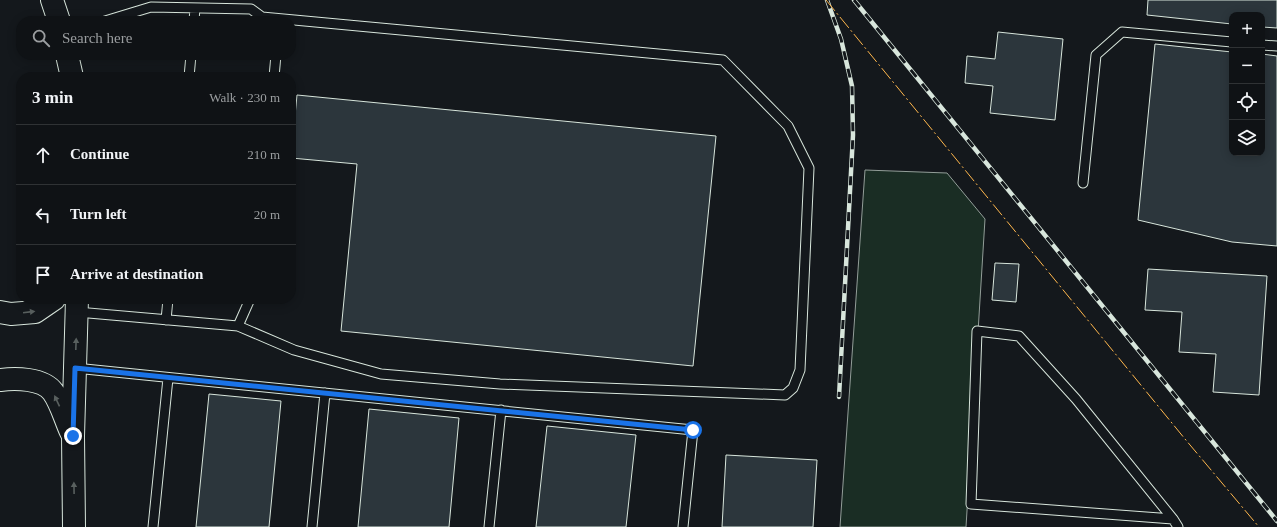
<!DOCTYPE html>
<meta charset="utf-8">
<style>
:root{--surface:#0f1215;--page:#181b1e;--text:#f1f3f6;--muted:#9b9ea0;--line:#2f3234}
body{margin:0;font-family:"Times New Roman",serif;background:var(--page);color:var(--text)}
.controls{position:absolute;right:12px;top:12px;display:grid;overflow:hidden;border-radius:8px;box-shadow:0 2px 10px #0003}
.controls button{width:36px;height:36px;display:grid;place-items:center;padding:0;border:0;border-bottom:1px solid var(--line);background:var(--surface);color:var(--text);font:20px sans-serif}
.stop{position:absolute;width:12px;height:12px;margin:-9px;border:3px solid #1a73e8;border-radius:50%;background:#fff}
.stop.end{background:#1a73e8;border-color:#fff;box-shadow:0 1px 4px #0008}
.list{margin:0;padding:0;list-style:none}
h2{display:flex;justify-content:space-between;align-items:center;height:52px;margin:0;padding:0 16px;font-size:17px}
h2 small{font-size:13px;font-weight:400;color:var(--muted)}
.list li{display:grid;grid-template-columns:26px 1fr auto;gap:12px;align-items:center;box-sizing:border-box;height:60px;padding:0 16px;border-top:1px solid var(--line)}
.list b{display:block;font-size:15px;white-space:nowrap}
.list em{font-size:13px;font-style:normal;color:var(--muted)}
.icon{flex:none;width:22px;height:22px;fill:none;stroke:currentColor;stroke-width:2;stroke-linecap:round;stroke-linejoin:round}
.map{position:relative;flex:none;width:1277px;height:527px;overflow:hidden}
.search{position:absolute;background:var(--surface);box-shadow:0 2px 10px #0003;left:16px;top:16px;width:280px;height:44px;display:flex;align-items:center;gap:10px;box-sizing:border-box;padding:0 14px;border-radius:16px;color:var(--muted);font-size:15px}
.panel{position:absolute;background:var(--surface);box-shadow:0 2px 10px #0003;left:16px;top:72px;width:280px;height:232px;border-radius:16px}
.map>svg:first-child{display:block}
</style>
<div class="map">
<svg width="1277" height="527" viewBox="0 0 1277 527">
<rect width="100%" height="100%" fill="#14181c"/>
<path fill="#1a2d24" stroke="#939e99" d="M 865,170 L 947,173 L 985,219 L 966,527 L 840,527 Z"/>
<path fill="#2c363c" stroke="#d8e6dc" d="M 1148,0 L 1277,0 L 1277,28 L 1262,27 L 1262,15 L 1232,15 L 1232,24 L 1147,15 Z
M 998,32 L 1063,39 L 1055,120 L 990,113 L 993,86 L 965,83 L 967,56 L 995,59 Z
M 1155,44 L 1232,52 L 1232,153 L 1262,153 L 1262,54 L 1277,56 L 1277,246 L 1232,242 L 1138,220 Z
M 297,95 L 716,136 L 693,366 L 341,331 L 357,164 L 291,158 Z
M 995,263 L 1019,264 L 1016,302 L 992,300 Z
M 1148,269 L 1267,276 L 1259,395 L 1213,392 L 1216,354 L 1179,352 L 1182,312 L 1145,310 Z
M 209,394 L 281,401 L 269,527 L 196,527 Z
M 369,409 L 459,418 L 449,527 L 358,527 Z
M 547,426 L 636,435 L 626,527 L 536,527 Z
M 726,455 L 817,460 L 813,527 L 722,527 Z"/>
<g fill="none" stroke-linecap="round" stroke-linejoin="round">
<g stroke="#d8e6dc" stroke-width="11">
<path id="service" d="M 105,21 L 151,7 L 251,9 L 266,20
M 194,21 L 195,8
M 1262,45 L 1277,46
M 189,77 L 191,55
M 274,77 L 276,55
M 1083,183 L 1096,55 L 1122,32 L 1232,42
M 77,312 L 238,326 L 250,299
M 166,320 L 168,299
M 238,326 L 294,350 L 381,374 L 500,384 L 785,395 L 793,388 L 800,370 L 809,168 L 788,126 L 723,60 L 262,17
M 75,368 L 693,430 L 683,527
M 1173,519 L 971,504 L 977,331 L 1019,336 L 1076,399 L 1173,519 L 1178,527
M 153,527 L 168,378
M 312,527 L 325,393
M 489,527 L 501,410"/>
</g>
<g stroke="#d8e6dc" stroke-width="24">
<path id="tertiary" d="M 52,0 L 59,21
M 67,55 L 72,77
M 0,312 L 11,314 L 35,312 L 54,299
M 0,380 C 15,378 43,378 53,392 C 61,403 65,419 71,432
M 74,527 L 73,436 L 77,299"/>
</g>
<use href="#service" stroke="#14181c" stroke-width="9"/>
<use href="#tertiary" stroke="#14181c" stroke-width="22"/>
<g stroke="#d8e6dc" stroke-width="4.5">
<path id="rail" d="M 827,0 L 841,39 L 852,86 L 853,135 L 839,397
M 854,0 L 1277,521"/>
</g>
<use href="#rail" stroke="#14181c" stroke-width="3" stroke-dasharray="9" stroke-linecap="butt"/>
<path stroke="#ffb74d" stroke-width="1" stroke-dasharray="14 3 2 3" stroke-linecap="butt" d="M 826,0 L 1185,439 L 1259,527"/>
</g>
<defs><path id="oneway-solid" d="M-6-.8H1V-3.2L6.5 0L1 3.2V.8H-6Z"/></defs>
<g fill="#59605f">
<use href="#oneway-solid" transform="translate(29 312) rotate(-7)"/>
<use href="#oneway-solid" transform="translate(76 344) rotate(-88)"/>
<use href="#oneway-solid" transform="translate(57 401) rotate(-115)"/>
<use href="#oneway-solid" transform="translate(74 488) rotate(-91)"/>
</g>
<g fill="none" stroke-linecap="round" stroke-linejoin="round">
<path stroke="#1a73e8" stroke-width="5" d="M 73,436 L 75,368 L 693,430"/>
</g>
</svg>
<div class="controls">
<button>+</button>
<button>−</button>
<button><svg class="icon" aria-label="locate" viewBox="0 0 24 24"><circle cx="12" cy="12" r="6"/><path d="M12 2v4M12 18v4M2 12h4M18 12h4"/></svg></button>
<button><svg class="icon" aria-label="layers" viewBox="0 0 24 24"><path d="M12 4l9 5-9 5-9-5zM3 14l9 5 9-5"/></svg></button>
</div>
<div class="stop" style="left:693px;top:430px"></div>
<div class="stop end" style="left:73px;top:436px"></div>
<div class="search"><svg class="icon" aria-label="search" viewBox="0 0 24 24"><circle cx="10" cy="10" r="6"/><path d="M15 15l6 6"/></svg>Search here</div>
<section class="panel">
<h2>3 min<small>Walk · 230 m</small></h2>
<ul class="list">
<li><svg class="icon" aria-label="ahead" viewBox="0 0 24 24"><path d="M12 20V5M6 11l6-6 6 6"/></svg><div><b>Continue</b></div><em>210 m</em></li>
<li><svg class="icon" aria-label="left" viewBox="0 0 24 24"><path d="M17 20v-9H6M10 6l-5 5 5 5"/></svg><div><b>Turn left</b></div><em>20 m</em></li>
<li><svg class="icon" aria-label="arrive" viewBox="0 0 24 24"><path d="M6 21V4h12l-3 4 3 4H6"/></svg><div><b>Arrive at destination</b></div></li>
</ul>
</section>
</div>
